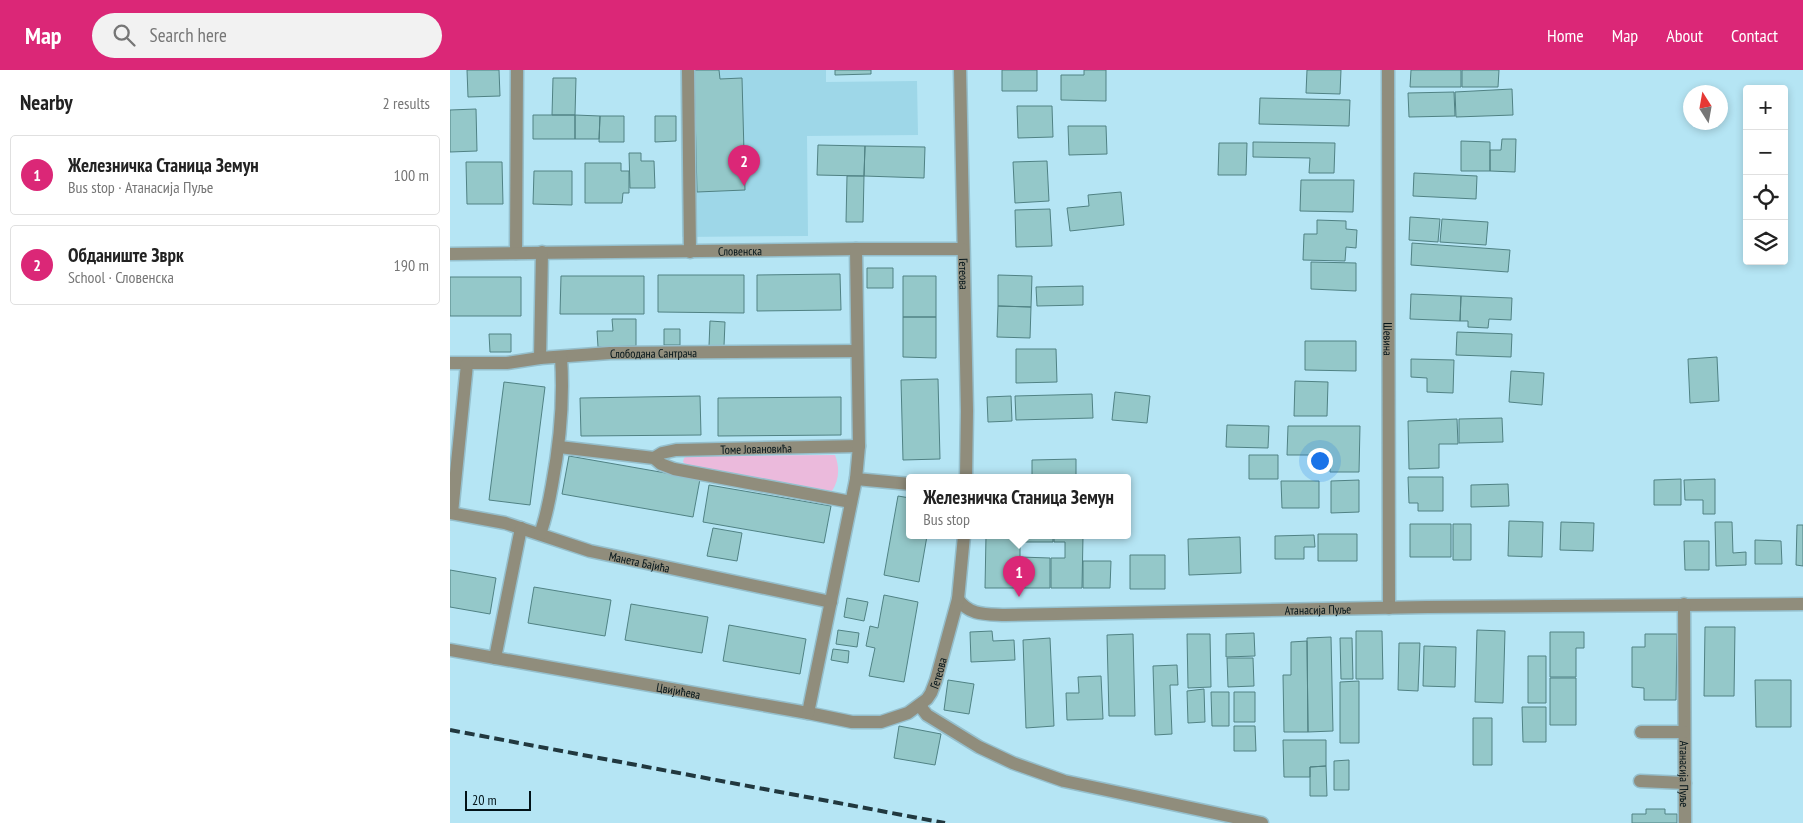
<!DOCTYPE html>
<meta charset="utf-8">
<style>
:root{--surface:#fff;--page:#f2f2f2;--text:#222;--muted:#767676;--line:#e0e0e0;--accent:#db2777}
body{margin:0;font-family:"PT Sans Narrow",sans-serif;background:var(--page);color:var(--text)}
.controls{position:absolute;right:15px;top:15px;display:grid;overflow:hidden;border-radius:5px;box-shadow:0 2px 8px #0003}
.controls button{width:45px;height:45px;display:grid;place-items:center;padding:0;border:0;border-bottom:1px solid var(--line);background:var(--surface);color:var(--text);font:25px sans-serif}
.compass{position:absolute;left:1233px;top:15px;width:45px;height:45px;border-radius:50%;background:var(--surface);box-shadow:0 2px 8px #0003;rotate:349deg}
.scale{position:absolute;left:15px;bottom:12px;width:66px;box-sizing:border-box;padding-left:5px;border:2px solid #021318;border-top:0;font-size:14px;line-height:18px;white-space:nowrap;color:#021318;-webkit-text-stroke:4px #b5e5f4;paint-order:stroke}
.you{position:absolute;left:869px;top:390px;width:18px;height:18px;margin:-12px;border:4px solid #fff;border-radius:50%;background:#1a73e8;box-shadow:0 0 0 8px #1a73e833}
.badge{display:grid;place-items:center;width:32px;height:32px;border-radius:50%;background:var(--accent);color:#fff;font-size:16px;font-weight:700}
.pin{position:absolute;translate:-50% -41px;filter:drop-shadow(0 1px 2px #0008)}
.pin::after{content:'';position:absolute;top:26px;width:18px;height:15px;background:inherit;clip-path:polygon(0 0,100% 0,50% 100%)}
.popup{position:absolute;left:456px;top:404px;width:225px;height:65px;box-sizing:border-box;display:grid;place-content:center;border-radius:5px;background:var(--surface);filter:drop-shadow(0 1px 4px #0005);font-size:16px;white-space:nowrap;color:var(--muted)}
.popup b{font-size:19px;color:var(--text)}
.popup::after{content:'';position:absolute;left:50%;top:100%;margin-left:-10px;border:10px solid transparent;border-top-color:var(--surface)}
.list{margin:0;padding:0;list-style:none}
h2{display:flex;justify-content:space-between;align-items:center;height:65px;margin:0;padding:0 20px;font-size:21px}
h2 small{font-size:16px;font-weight:400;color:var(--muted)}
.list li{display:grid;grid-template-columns:32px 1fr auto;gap:15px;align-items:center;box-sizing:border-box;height:80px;margin:0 10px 10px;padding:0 10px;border:1px solid var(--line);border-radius:5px}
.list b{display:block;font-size:19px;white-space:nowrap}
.list p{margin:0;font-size:16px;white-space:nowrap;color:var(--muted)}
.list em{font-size:16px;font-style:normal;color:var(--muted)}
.icon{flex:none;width:28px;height:28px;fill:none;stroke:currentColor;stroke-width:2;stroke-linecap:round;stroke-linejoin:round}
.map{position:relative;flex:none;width:1353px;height:753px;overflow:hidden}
header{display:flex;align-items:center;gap:30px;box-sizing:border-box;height:70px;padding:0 25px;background:var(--accent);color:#fff}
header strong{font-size:24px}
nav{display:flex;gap:28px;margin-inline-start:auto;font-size:18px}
.search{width:350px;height:45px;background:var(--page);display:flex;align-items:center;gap:12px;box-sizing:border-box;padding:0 18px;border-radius:28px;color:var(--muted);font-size:19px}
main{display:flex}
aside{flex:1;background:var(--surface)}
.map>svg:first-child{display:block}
</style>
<header>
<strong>Map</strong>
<div class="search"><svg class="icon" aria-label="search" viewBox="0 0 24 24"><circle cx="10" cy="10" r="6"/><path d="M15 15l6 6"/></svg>Search here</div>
<nav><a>Home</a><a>Map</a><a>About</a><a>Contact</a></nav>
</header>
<main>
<aside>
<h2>Nearby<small>2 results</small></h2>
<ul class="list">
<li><span class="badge">1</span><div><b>Железничка Станица Земун</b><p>Bus stop · Атанасија Пуље</p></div><em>100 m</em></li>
<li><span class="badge">2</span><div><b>Обданиште Зврк</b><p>School · Словенска</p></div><em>190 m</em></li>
</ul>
</aside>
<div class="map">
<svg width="1353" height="753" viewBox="0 0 1353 753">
<rect width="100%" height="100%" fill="#b5e5f4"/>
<path fill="#9ed7e8" d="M 230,0 L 376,0 L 376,12 L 467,11 L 468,65 L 357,66 L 358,166 L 232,167 Z"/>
<path fill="#ebbadc" d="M 385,385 C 390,398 389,410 382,421 L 237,395 L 233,392 L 234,388 L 238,386 Z"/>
<path fill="#94c8c9" stroke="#508284" d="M 17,0 L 49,0 L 50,26 L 18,27 Z
M 244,0 L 269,0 L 270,9 L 292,8 L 295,120 L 247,122 Z
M 385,0 L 421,0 L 421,4 L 385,5 Z
M 552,0 L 587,0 L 587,21 L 552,21 Z
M 634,0 L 656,0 L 656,31 L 611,30 L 611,5 L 634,5 Z
M 857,0 L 891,0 L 890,24 L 856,23 Z
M 961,0 L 1011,0 L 1011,17 L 960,17 Z
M 1012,0 L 1049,0 L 1048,17 L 1012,17 Z
M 103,8 L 126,8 L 125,45 L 102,45 Z
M 1062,19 L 1063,45 L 1006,47 L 1005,22 Z
M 1004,22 L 1005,46 L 959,47 L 958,23 Z
M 810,28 L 900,30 L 899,56 L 809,54 Z
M 567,36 L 602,36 L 603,67 L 568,68 Z
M 26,39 L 27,81 L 0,82 L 0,40 Z
M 83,45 L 125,45 L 125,69 L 83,69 Z
M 125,45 L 150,46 L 149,69 L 125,69 Z
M 150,46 L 174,46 L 174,72 L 149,72 Z
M 205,46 L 226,46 L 226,71 L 205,72 Z
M 618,56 L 656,56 L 657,84 L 619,85 Z
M 1052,69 L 1066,69 L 1065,102 L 1040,101 L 1040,80 L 1051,80 Z
M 1011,71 L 1040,72 L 1040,101 L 1011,101 Z
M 803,72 L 885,73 L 884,103 L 859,103 L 860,88 L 803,87 Z
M 769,73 L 797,73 L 796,105 L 768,105 Z
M 368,75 L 415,76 L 414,106 L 367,105 Z
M 415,76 L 475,77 L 474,108 L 414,106 Z
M 179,83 L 191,83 L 191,91 L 204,91 L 205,118 L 180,118 Z
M 597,91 L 599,131 L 565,133 L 563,92 Z
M 16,92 L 52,92 L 53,134 L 17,134 Z
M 135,93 L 171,93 L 171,101 L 179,101 L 179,123 L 173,123 L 172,133 L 135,133 Z
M 84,101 L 122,101 L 122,135 L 83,134 Z
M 964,103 L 1027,106 L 1026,129 L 963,126 Z
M 397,106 L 414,106 L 413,152 L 396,152 Z
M 851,110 L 904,110 L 903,142 L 850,141 Z
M 671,122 L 674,155 L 620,161 L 617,138 L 639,136 L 638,125 Z
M 600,139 L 602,176 L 566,177 L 565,140 Z
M 960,147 L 990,149 L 988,172 L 959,170 Z
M 992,149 L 1038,152 L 1036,175 L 990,172 Z
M 867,150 L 896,151 L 896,159 L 907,160 L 906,178 L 896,177 L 895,191 L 853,190 L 854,164 L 867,164 Z
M 962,173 L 1060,180 L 1058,202 L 961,195 Z
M 861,192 L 906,193 L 906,221 L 861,219 Z
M 417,198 L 443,198 L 443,218 L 417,218 Z
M 390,204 L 391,240 L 307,241 L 307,205 Z
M 208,205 L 294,205 L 294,243 L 208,242 Z
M 548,205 L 582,206 L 581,237 L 548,236 Z
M 111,206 L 194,206 L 194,244 L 110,244 Z
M 453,206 L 486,206 L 486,247 L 453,247 Z
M 0,207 L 71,207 L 71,246 L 0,246 Z
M 633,216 L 633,235 L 587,236 L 586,217 Z
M 961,224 L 1011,226 L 1010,251 L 960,249 Z
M 1011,226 L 1062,228 L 1061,250 L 1039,249 L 1038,258 L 1018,257 L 1018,251 L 1010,251 Z
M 548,236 L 581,237 L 580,268 L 547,267 Z
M 453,247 L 486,247 L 486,288 L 453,287 Z
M 162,249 L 186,249 L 186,276 L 148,277 L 147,261 L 163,261 Z
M 260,251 L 275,252 L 274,276 L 259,276 Z
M 214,259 L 230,259 L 230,275 L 214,275 Z
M 1007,262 L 1062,264 L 1061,287 L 1006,285 Z
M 39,264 L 61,264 L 61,282 L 40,282 Z
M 855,271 L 906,271 L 906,301 L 855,300 Z
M 566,279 L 606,279 L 607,312 L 566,313 Z
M 1267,287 L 1269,331 L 1240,333 L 1238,289 Z
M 961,289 L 1004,290 L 1003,323 L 977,322 L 977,308 L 961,307 Z
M 1061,301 L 1094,303 L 1092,335 L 1059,332 Z
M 488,309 L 490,389 L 453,390 L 451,310 Z
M 845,311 L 878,312 L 877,346 L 844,346 Z
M 54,312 L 95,317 L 80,435 L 39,430 Z
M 665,322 L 700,326 L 697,353 L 662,350 Z
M 642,324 L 643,348 L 566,350 L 565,326 Z
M 250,326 L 251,365 L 131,366 L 130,328 Z
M 561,326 L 562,351 L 538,352 L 537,327 Z
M 391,327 L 391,365 L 268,366 L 268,328 Z
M 1052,348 L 1053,372 L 1009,373 L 1009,349 Z
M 1007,349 L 1008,374 L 989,374 L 989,398 L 959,399 L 958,351 Z
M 777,355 L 819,356 L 818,378 L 776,377 Z
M 838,356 L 910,356 L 909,402 L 880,402 L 881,385 L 837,385 Z
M 799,385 L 828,385 L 828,409 L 799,409 Z
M 119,386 L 250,409 L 243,447 L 112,424 Z
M 626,389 L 626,408 L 582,408 L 582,390 Z
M 958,407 L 993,407 L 993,441 L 968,441 L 968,433 L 959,433 Z
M 1231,409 L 1231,435 L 1204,435 L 1204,410 Z
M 1265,409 L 1265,444 L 1253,444 L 1253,430 L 1235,430 L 1234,410 Z
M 909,410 L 909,442 L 881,443 L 881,411 Z
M 831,411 L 869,411 L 869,438 L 832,438 Z
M 1058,414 L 1059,436 L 1021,437 L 1021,415 Z
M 259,415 L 381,436 L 374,473 L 253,452 Z
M 448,426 L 460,428 L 460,466 L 477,466 L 469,512 L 434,505 Z
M 1059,451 L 1093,452 L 1092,487 L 1058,486 Z
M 1111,452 L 1144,453 L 1143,481 L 1110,480 Z
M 1265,452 L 1282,452 L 1283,483 L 1296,482 L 1296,495 L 1266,496 Z
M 960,454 L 1001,454 L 1001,487 L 960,487 Z
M 1003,454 L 1021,454 L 1021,490 L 1003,490 Z
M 1347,455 L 1353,455 L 1353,496 L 1346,495 Z
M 263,458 L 292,463 L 287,491 L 257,486 Z
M 868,464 L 907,464 L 907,491 L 868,491 Z
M 864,465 L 865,477 L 854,477 L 854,489 L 825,489 L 825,466 Z
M 536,466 L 603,466 L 603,472 L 570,472 L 570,487 L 600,488 L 600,518 L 535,518 Z
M 604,466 L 633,466 L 632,518 L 601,518 L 601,488 L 615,488 L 615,472 L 604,472 Z
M 790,467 L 791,503 L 739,505 L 738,469 Z
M 1305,470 L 1331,471 L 1332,494 L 1305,494 Z
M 1234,471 L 1259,471 L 1259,500 L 1235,500 Z
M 680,485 L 715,485 L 715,519 L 680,519 Z
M 633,491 L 661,491 L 660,518 L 633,518 Z
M 0,500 L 46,508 L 40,544 L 0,537 Z
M 84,517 L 161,530 L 155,566 L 78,553 Z
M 434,525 L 468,532 L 454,612 L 419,606 L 425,578 L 416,576 L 420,556 L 428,558 Z
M 397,528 L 418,532 L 414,551 L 394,547 Z
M 181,534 L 258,547 L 252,583 L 175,570 Z
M 279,555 L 356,569 L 350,604 L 273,591 Z
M 1255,557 L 1285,557 L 1284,626 L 1254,626 Z
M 388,560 L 409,563 L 407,577 L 386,574 Z
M 1027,560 L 1055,561 L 1053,633 L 1025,632 Z
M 542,561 L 543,571 L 564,570 L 565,590 L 521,592 L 520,562 Z
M 906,561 L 932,561 L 933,609 L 906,609 Z
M 1100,562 L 1134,562 L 1134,578 L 1126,578 L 1126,607 L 1100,607 Z
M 804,563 L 805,586 L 776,587 L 776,564 Z
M 683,564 L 685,646 L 659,646 L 657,565 Z
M 737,564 L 760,564 L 761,617 L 738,618 Z
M 1195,564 L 1227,564 L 1226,630 L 1194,630 L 1194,618 L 1182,617 L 1182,577 L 1195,577 Z
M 881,567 L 883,661 L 858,662 L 857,568 Z
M 600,568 L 604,656 L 576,658 L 573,570 Z
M 890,568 L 902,568 L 903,609 L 891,609 Z
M 857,571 L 858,662 L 834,662 L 833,605 L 841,605 L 841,572 Z
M 949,573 L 970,573 L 968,621 L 948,620 Z
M 974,576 L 1006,577 L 1005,617 L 973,616 Z
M 383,579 L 399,581 L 398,593 L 381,590 Z
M 1078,586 L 1096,586 L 1096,633 L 1078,633 Z
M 777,588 L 803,588 L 804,616 L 778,617 Z
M 727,595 L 728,615 L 720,615 L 722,664 L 705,665 L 703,596 Z
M 651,606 L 653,649 L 617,650 L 616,623 L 629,623 L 628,607 Z
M 1100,608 L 1126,608 L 1126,655 L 1100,655 Z
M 498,610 L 524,614 L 519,644 L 494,640 Z
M 1305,610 L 1341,610 L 1341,657 L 1306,657 Z
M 909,611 L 909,673 L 890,673 L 890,612 Z
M 754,619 L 755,652 L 738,653 L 737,621 Z
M 761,622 L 779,622 L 779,656 L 762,656 Z
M 784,622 L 805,622 L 805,652 L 784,652 Z
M 1072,637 L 1096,637 L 1096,672 L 1073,672 Z
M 1023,648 L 1042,648 L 1042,695 L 1023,695 Z
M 449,656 L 491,664 L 485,695 L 444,688 Z
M 784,656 L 805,656 L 806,681 L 784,681 Z
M 833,670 L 876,670 L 876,696 L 860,697 L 860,707 L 834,707 Z
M 899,690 L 899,720 L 884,720 L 884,691 Z
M 876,696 L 877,726 L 860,726 L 860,697 Z
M 1196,739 L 1215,739 L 1215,744 L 1227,744 L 1227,753 L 1182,753 L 1182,744 L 1196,744 Z"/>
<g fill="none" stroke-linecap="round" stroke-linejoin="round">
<g stroke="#95bfcc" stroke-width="15">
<g id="minor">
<path d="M 238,0 L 240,182"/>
<path id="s1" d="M 510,0 L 517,341 L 516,408"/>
<path id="s2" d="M 938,0 L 939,538"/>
<path d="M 66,183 L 67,0"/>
<path id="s3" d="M 0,184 L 406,179 L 513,179"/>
<path d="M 90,288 L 92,182"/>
<path id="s4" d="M 0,293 L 57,293 L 90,288 L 160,283 L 407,281"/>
<path d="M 109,377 L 204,388 L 211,394 L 224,399 L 401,432"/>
<path id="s5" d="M 204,388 L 212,383 L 226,380 L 409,376"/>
<path d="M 406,409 L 460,414"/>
<path id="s6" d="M 0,443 L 55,453 L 140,481 L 381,532"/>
<path d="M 2,443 L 17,294"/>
<path d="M 90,464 C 96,448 99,432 102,415 C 110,373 114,330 111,287"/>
<path id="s7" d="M 508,529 C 519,546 537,544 555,545 L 977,537 L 1353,534"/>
<path id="s8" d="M 1234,534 L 1235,753"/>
<path id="s9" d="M 0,580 L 358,643 L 402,652 L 431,652 L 458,643 L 477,629 L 481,623 L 486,610 L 508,529 L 514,466"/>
<path d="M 45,588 L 71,458"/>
<path d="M 470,636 L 477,645 L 529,677 L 563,693 L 614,711 L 812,753"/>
<path d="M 358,643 L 406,409 L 409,376 L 406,179"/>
<path d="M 1191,662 L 1234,662"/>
<path d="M 1190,711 L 1235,713"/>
</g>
</g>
<use href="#minor" stroke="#908d7c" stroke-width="12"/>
<path stroke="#21383f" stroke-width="4" stroke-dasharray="10 5" stroke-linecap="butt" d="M 0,660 L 495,753"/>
</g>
<g text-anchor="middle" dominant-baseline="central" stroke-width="4" stroke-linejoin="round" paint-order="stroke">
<g font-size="12" fill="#021318" stroke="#b5e5f4">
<text stroke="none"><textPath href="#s3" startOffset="290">Словенска</textPath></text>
<text stroke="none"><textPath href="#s1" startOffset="204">Гетеова</textPath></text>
<text stroke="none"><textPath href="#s2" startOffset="269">Шевина</textPath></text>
<text stroke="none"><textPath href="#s4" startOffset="204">Слободана Сантрача</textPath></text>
<text stroke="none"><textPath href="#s5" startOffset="104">Томе Јовановића</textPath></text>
<text stroke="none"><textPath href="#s6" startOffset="196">Манета Бајића</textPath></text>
<text stroke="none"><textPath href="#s7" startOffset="365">Атанасија Пуље</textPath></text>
<text stroke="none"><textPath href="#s9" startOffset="518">Гетеова</textPath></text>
<text stroke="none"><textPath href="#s9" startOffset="232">Цвијићева</textPath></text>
<text stroke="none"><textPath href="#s8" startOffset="170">Атанасија Пуље</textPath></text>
</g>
</g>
</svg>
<div class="controls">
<button>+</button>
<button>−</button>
<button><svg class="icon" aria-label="locate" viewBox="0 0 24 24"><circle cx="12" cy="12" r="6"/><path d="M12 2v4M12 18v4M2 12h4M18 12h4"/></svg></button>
<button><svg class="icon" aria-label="layers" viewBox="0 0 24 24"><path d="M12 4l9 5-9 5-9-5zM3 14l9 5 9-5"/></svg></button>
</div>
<svg class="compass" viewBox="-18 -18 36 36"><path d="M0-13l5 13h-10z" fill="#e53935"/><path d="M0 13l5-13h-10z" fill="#767676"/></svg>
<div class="scale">20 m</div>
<div class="you"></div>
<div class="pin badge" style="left:569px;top:527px">1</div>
<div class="popup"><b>Железничка Станица Земун</b>Bus stop</div>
<div class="pin badge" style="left:294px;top:116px">2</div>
</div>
</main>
